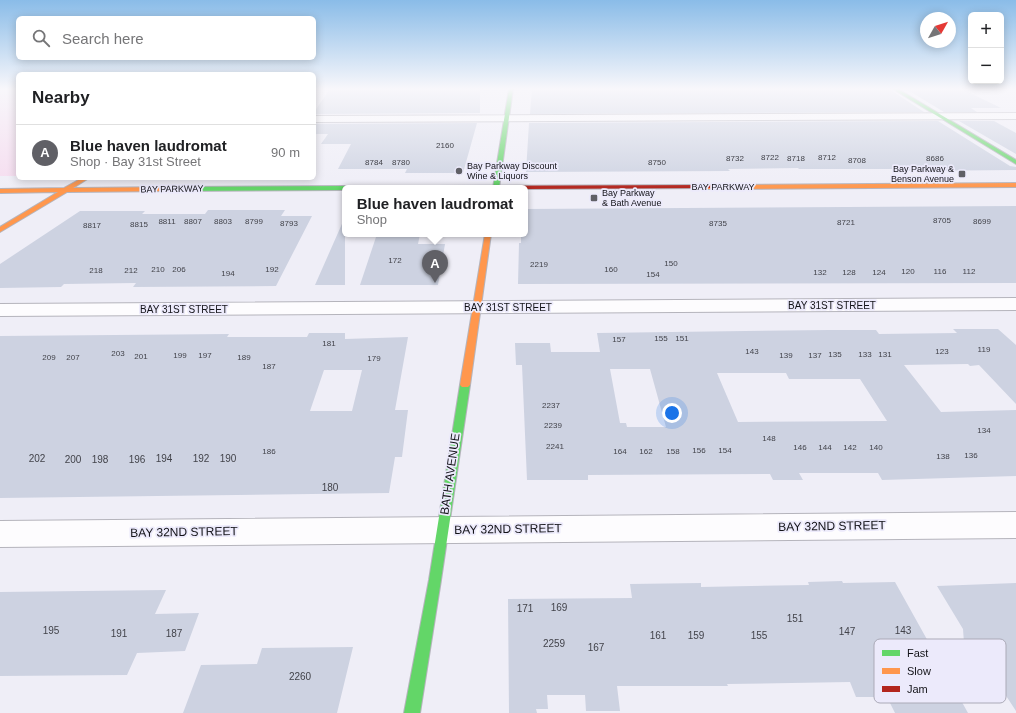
<!DOCTYPE html>
<meta charset="utf-8">
<style>
:root{--surface:#fff;--page:#f6f6f6;--text:#202124;--muted:#757577;--line:#e0e0e0;--accent:#606066}
body{margin:0;font-family:Helvetica,sans-serif;background:var(--page);color:var(--text)}
.controls{position:absolute;right:12px;top:12px;display:grid;overflow:hidden;border-radius:6px;box-shadow:0 2px 10px #0003}
.controls button{width:36px;height:36px;display:grid;place-items:center;padding:0;border:0;border-bottom:1px solid var(--line);background:var(--surface);color:var(--text);font:20px sans-serif}
.compass{position:absolute;left:920px;top:12px;width:36px;height:36px;border-radius:50%;background:var(--surface);box-shadow:0 2px 10px #0003;rotate:51deg}
.you{position:absolute;left:672px;top:413px;width:14px;height:14px;margin:-10px;border:3px solid #fff;border-radius:50%;background:#1a73e8;box-shadow:0 0 0 6px #1a73e833}
.badge{display:grid;place-items:center;width:26px;height:26px;border-radius:50%;background:var(--accent);color:#fff;font-size:13px;font-weight:700}
.pin{position:absolute;translate:-50% -33px;filter:drop-shadow(0 1px 2px #0008)}
.pin::after{content:'';position:absolute;top:21px;width:14px;height:12px;background:inherit;clip-path:polygon(0 0,100% 0,50% 100%)}
.popup{position:absolute;left:342px;top:185px;width:186px;height:52px;box-sizing:border-box;display:grid;place-content:center;border-radius:6px;background:var(--surface);filter:drop-shadow(0 1px 3px #0005);font-size:13px;white-space:nowrap;color:var(--muted)}
.popup b{font-size:15px;color:var(--text)}
.popup::after{content:'';position:absolute;left:50%;top:100%;margin-left:-8px;border:8px solid transparent;border-top-color:var(--surface)}
.list{margin:0;padding:0;list-style:none}
h2{display:flex;justify-content:space-between;align-items:center;height:52px;margin:0;padding:0 16px;font-size:17px}
h2 small{font-size:13px;font-weight:400;color:var(--muted)}
.list li{display:grid;grid-template-columns:26px 1fr auto;gap:12px;align-items:center;box-sizing:border-box;height:56px;padding:0 16px;border-top:1px solid var(--line)}
.list b{display:block;font-size:15px;white-space:nowrap}
.list p{margin:0;font-size:13px;white-space:nowrap;color:var(--muted)}
.list em{font-size:13px;font-style:normal;color:var(--muted)}
.icon{flex:none;width:22px;height:22px;fill:none;stroke:currentColor;stroke-width:2;stroke-linecap:round;stroke-linejoin:round}
.map{position:relative;flex:none;width:1016px;height:713px;overflow:hidden}
.search{position:absolute;background:var(--surface);box-shadow:0 2px 10px #0003;left:16px;top:16px;width:300px;height:44px;display:flex;align-items:center;gap:10px;box-sizing:border-box;padding:0 14px;border-radius:6px;color:var(--muted);font-size:15px}
.panel{position:absolute;background:var(--surface);box-shadow:0 2px 10px #0003;left:16px;top:72px;width:300px;height:108px;border-radius:6px}
.map>svg:first-child{display:block}
</style>
<div class="map">
<svg width="1016" height="713" viewBox="0 0 1016 713">
<rect width="100%" height="100%" fill="#efeef7"/>
<path fill="#f5dcef" d="M 0,89 L 18,89 L 18,176 L 0,176 Z"/>
<path fill="#cdd2e1" fill-rule="evenodd" d="M 330,89 L 480,89 L 480,113 L 314,114 L 314,112 Z
M 532,89 L 889,89 L 924,112 L 530,114 Z
M 906,89 L 962,89 L 1001,108 L 971,108 L 977,112 L 944,112 Z
M 938,121 L 1010,166 L 1016,167 L 1016,170 L 908,171 L 905,169 L 799,169 L 798,168 L 728,169 L 730,171 L 526,172 L 529,123 Z
M 959,121 L 994,121 L 1016,133 L 1016,154 Z
M 477,123 L 463,173 L 405,173 L 407,169 L 338,169 L 351,144 L 321,144 L 328,134 L 314,134 L 314,124 Z
M 1016,206 L 1016,283 L 518,284 L 519,243 L 521,243 L 521,234 L 525,234 L 525,209 Z
M 208,210 L 285,210 L 281,216 L 312,216 L 276,286 L 133,287 L 136,283 L 64,284 L 61,287 L 0,288 L 0,264 L 80,211 L 145,211 L 142,214 L 205,214 Z
M 345,217 L 345,285 L 315,285 Z
M 377,234 L 420,234 L 418,244 L 445,244 L 438,285 L 360,285 Z
M 953,329 L 998,329 L 1016,345 L 1016,404 L 979,365 L 970,366 L 968,364 L 904,365 L 941,412 L 1016,410 L 1016,476 L 882,480 L 878,473 L 799,473 L 803,480 L 773,480 L 770,474 L 588,475 L 588,480 L 527,480 L 522,365 L 516,365 L 515,343 L 550,343 L 551,352 L 600,352 L 597,333 L 829,330 L 876,330 L 879,334 L 957,333 ZM 610,369 L 650,369 L 666,427 L 627,427 L 626,423 L 620,423 ZM 717,373 L 786,373 L 789,379 L 860,379 L 887,421 L 738,422 Z
M 309,333 L 345,333 L 345,339 L 408,337 L 395,410 L 408,410 L 402,457 L 395,457 L 389,493 L 0,498 L 0,336 L 229,334 L 227,337 L 307,337 ZM 324,370 L 362,370 L 352,411 L 310,411 Z
M 842,581 L 843,583 L 895,582 L 968,713 L 895,713 L 887,697 L 856,697 L 850,682 L 727,684 L 728,686 L 617,686 L 620,711 L 586,711 L 585,695 L 547,695 L 548,709 L 536,709 L 537,713 L 509,713 L 508,599 L 632,598 L 630,584 L 701,583 L 701,587 L 809,585 L 808,582 Z
M 1016,583 L 1016,711 L 984,662 L 964,643 L 963,629 L 937,586 Z
M 166,590 L 155,614 L 199,613 L 185,651 L 137,653 L 127,675 L 0,676 L 0,592 Z
M 353,647 L 337,713 L 183,713 L 201,665 L 257,664 L 262,648 Z"/>
<g fill="none" stroke-linecap="round" stroke-linejoin="round">
<g stroke="#b5b4bc" stroke-width="2">
<path id="street" d="M 1016,113 L 1016,119 L 314,122 L 314,116 Z
M 1016,298 L 1016,310 L 0,316 L 0,304 Z
M 1016,512 L 1016,538 L 0,547 L 0,521 Z"/>
</g>
<g stroke="#b5b4bc" stroke-width="2">
<path id="fast" d="M 509,89 L 513,89 L 499,188 L 493,188 Z
M 893,89 L 898,89 L 1016,160 L 1016,164 Z
M 345,186 L 348,188 L 345,188 L 345,190 L 175,191 L 172,189 L 175,187 Z
M 465,382 L 468,383 L 470,385 L 441,580 L 420,713 L 404,713 L 429,580 L 460,385 L 462,383 Z"/>
</g>
<g stroke="#b5b4bc" stroke-width="2">
<path id="slow" d="M 82,178 L 89,178 L 73,188 L 175,187 L 178,189 L 175,191 L 67,192 L 0,232 L 0,227 L 58,192 L 0,193 L 0,189 L 64,188 Z
M 1016,183 L 1016,187 L 708,189 L 705,187 L 708,185 Z
M 485,234 L 491,234 L 470,385 L 468,387 L 462,387 L 460,385 Z"/>
</g>
<g stroke="#b5b4bc" stroke-width="2">
<path id="jam" d="M 708,185 L 710,186 L 710,188 L 525,189 L 525,188 L 428,188 L 431,186 Z"/>
</g>
<use href="#street" fill="#fdfcfe" fill-rule="evenodd"/>
<use href="#fast" fill="#63d668" fill-rule="evenodd"/>
<use href="#slow" fill="#ff974d" fill-rule="evenodd"/>
<use href="#jam" fill="#b3261e" fill-rule="evenodd"/>
</g>
<linearGradient id="sky" x2="0" y2="1"><stop stop-color="#8abce8"/><stop offset="0.47" stop-color="#f8f7fb"/><stop offset="1" stop-color="#f8f7fb" stop-opacity="0"/></linearGradient>
<rect width="1016" height="189" fill="url(#sky)"/>
<g fill="#606066" stroke="#eceafb" stroke-width="1.5">
<circle cx="459" cy="171" r="4"/>
<rect x="958" y="170" width="8" height="8" rx="2"/>
<rect x="590" y="194" width="8" height="8" rx="2"/>
</g>
<g text-anchor="middle" dominant-baseline="central" stroke-width="3.5" stroke-linejoin="round" paint-order="stroke">
<g font-size="8" fill="#42434a">
<text x="445" y="145">2160</text>
<text x="770" y="157">8722</text>
<text x="827" y="157">8712</text>
<text x="735" y="158">8732</text>
<text x="796" y="158">8718</text>
<text x="935" y="158">8686</text>
<text x="857" y="160">8708</text>
<text x="374" y="162">8784</text>
<text x="401" y="162">8780</text>
<text x="657" y="162">8750</text>
<text x="942" y="220">8705</text>
<text x="167" y="221">8811</text>
<text x="193" y="221">8807</text>
<text x="223" y="221">8803</text>
<text x="254" y="221">8799</text>
<text x="982" y="221">8699</text>
<text x="846" y="222">8721</text>
<text x="289" y="223">8793</text>
<text x="718" y="223">8735</text>
<text x="139" y="224">8815</text>
<text x="92" y="225">8817</text>
<text x="395" y="260">172</text>
<text x="671" y="263">150</text>
<text x="539" y="264">2219</text>
<text x="158" y="269">210</text>
<text x="179" y="269">206</text>
<text x="272" y="269">192</text>
<text x="611" y="269">160</text>
<text x="96" y="270">218</text>
<text x="131" y="270">212</text>
<text x="908" y="271">120</text>
<text x="940" y="271">116</text>
<text x="969" y="271">112</text>
<text x="820" y="272">132</text>
<text x="849" y="272">128</text>
<text x="879" y="272">124</text>
<text x="228" y="273">194</text>
<text x="653" y="274">154</text>
<text x="661" y="338">155</text>
<text x="682" y="338">151</text>
<text x="619" y="339">157</text>
<text x="329" y="343">181</text>
<text x="984" y="349">119</text>
<text x="752" y="351">143</text>
<text x="942" y="351">123</text>
<text x="118" y="353">203</text>
<text x="835" y="354">135</text>
<text x="865" y="354">133</text>
<text x="885" y="354">131</text>
<text x="180" y="355">199</text>
<text x="205" y="355">197</text>
<text x="786" y="355">139</text>
<text x="815" y="355">137</text>
<text x="141" y="356">201</text>
<text x="49" y="357">209</text>
<text x="73" y="357">207</text>
<text x="244" y="357">189</text>
<text x="374" y="358">179</text>
<text x="269" y="366">187</text>
<text x="551" y="405">2237</text>
<text x="553" y="425">2239</text>
<text x="984" y="430">134</text>
<text x="769" y="438">148</text>
<text x="555" y="446">2241</text>
<text x="800" y="447">146</text>
<text x="825" y="447">144</text>
<text x="850" y="447">142</text>
<text x="876" y="447">140</text>
<text x="699" y="450">156</text>
<text x="725" y="450">154</text>
<text x="269" y="451">186</text>
<text x="620" y="451">164</text>
<text x="646" y="451">162</text>
<text x="673" y="451">158</text>
<text x="971" y="455">136</text>
<text x="943" y="456">138</text>
</g>
<g font-size="9" fill="#131318" stroke="#eceafb" text-anchor="start">
<text x="467" y="166">Bay Parkway Discount<tspan x="467" dy="10">Wine &amp; Liquors</tspan></text>
<text x="954" y="169" text-anchor="end">Bay Parkway &amp;<tspan x="954" dy="10">Benson Avenue</tspan></text>
<text x="602" y="193">Bay Parkway<tspan x="602" dy="10">&amp; Bath Avenue</tspan></text>
</g>
<g font-size="9" fill="#131318" stroke="#eceafb">
<text x="723" y="187">BAY PARKWAY</text>
<text transform="translate(172 189) rotate(-1)">BAY PARKWAY</text>
</g>
<g font-size="10" fill="#131318" stroke="#eceafb">
<text x="832" y="305">BAY 31ST STREET</text>
<text x="508" y="307">BAY 31ST STREET</text>
<text x="184" y="309">BAY 31ST STREET</text>
</g>
<g font-size="10" fill="#42434a">
<text x="37" y="458">202</text>
<text x="164" y="458">194</text>
<text x="201" y="458">192</text>
<text x="228" y="458">190</text>
<text x="73" y="459">200</text>
<text x="100" y="459">198</text>
<text x="137" y="459">196</text>
<text x="330" y="487">180</text>
<text x="559" y="607">169</text>
<text x="525" y="608">171</text>
<text x="795" y="618">151</text>
<text x="51" y="630">195</text>
<text x="903" y="630">143</text>
<text x="847" y="631">147</text>
<text x="119" y="633">191</text>
<text x="174" y="633">187</text>
<text x="658" y="635">161</text>
<text x="696" y="635">159</text>
<text x="759" y="635">155</text>
<text x="554" y="643">2259</text>
<text x="596" y="647">167</text>
<text x="300" y="676">2260</text>
</g>
<g font-size="12" fill="#131318" stroke="#eceafb">
<text transform="translate(450 474) rotate(-82)">BATH AVENUE</text>
<text transform="translate(832 526) rotate(-1)">BAY 32ND STREET</text>
<text transform="translate(508 529) rotate(-1)">BAY 32ND STREET</text>
<text transform="translate(184 532) rotate(-1)">BAY 32ND STREET</text>
</g>
</g>
<rect x="874" y="639" width="132" height="64" rx="6" fill="#eceafb" stroke="#abaab7" stroke-width="1"/>
<rect x="882" y="650" width="18" height="6" fill="#63d668"/>
<rect x="882" y="668" width="18" height="6" fill="#ff974d"/>
<rect x="882" y="686" width="18" height="6" fill="#b3261e"/>
<g font-size="11" fill="#131318">
<text x="907" y="657">Fast</text>
<text x="907" y="675">Slow</text>
<text x="907" y="693">Jam</text>
</g>
</svg>
<div class="controls">
<button>+</button>
<button>−</button>
</div>
<svg class="compass" viewBox="-18 -18 36 36"><path d="M0-13l5 13h-10z" fill="#e53935"/><path d="M0 13l5-13h-10z" fill="#757577"/></svg>
<div class="you"></div>
<div class="pin badge" style="left:435px;top:283px">A</div>
<div class="popup"><b>Blue haven laudromat</b>Shop</div>
<div class="search"><svg class="icon" aria-label="search" viewBox="0 0 24 24"><circle cx="10" cy="10" r="6"/><path d="M15 15l6 6"/></svg>Search here</div>
<section class="panel">
<h2>Nearby<small></small></h2>
<ul class="list">
<li><span class="badge">A</span><div><b>Blue haven laudromat</b><p>Shop · Bay 31st Street</p></div><em>90 m</em></li>
</ul>
</section>
</div>
